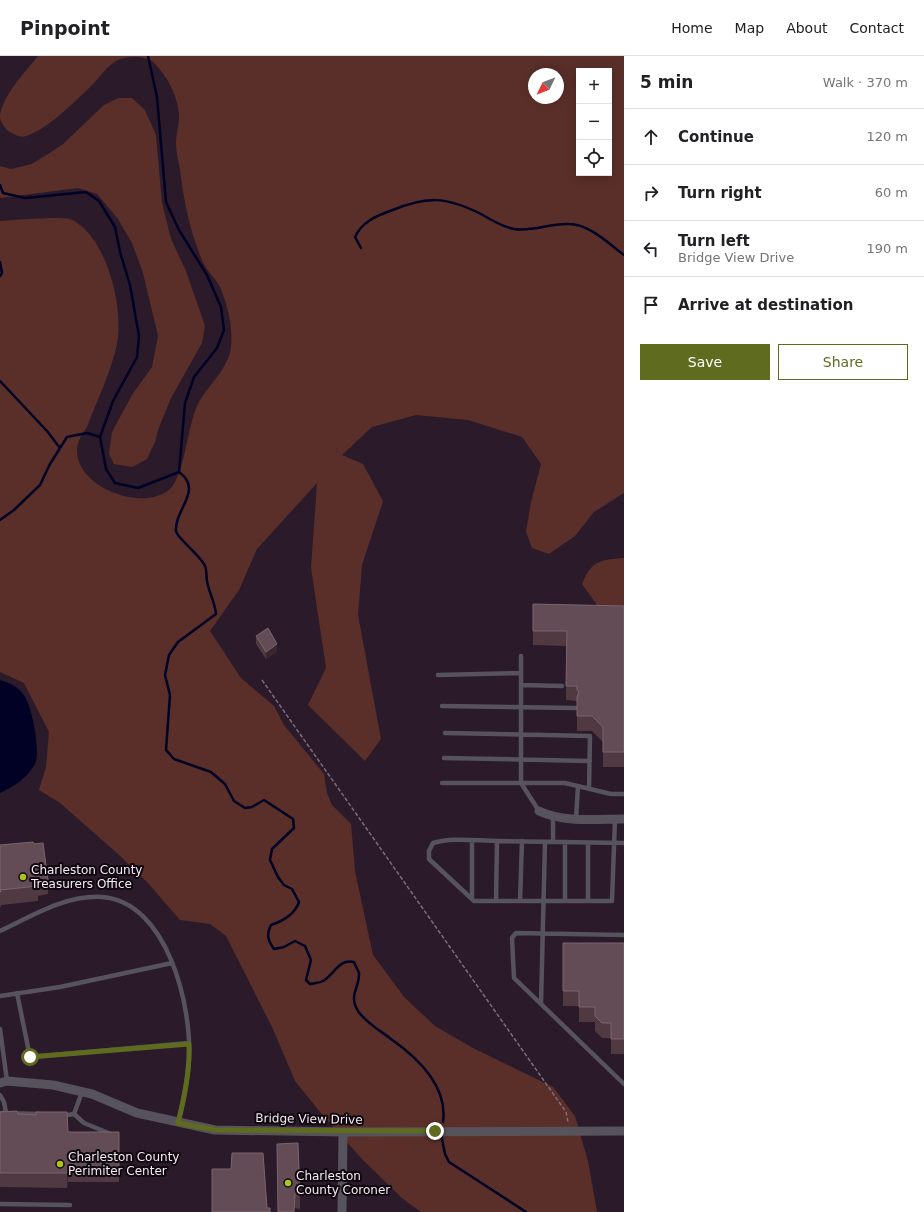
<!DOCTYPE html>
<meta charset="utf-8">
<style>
:root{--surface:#fff;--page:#f2f2f2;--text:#202124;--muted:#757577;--line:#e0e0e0;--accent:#5f6b1e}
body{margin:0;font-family:"DejaVu Sans",sans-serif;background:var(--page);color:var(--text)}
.controls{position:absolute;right:12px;top:12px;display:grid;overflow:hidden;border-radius:0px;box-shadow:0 2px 10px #0003}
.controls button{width:36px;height:36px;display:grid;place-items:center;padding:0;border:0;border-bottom:1px solid var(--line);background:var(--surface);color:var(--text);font:20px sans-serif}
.compass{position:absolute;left:528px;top:12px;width:36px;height:36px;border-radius:50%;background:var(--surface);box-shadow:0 2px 10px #0003;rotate:227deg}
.stop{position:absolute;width:12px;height:12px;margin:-9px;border:3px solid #5f6b1e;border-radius:50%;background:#fff}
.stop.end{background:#5f6b1e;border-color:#fff;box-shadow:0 1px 4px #0008}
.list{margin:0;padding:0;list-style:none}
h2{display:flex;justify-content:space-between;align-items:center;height:52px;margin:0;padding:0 16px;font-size:17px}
h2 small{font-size:13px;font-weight:400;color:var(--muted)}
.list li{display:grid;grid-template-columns:26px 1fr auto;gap:12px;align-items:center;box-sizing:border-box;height:56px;padding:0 16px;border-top:1px solid var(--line)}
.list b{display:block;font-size:15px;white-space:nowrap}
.list p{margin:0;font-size:13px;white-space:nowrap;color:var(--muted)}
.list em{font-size:13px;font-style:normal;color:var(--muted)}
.actions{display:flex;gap:8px;padding:12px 16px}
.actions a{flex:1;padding:9px 0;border:1px solid var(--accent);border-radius:0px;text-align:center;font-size:14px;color:var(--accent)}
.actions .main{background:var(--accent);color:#fff}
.icon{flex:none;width:22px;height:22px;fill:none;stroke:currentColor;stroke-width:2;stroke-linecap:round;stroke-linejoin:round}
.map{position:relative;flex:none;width:624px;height:1156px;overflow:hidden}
header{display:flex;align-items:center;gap:24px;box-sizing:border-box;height:56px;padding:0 20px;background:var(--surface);border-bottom:1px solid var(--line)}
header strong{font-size:19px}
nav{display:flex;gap:22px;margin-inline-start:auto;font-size:14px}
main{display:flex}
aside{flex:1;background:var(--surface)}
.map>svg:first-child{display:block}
</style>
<header>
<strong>Pinpoint</strong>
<nav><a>Home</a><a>Map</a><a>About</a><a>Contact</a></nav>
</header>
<main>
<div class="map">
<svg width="624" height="1156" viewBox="0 0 624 1156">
<rect width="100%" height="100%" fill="#2b1a2a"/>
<path fill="#5a2f29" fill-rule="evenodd" d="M 38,0 L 624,0 L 624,437 L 594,456 L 575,480 L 549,498 L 532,492 L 526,476 L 531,446 L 541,408 L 522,381 L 468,364 L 416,359 L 372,371 L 342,399 L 363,408 L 383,445 L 362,509 L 358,559 L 381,683 L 365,705 L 308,649 L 326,612 L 311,512 L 317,427 L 257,493 L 239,534 L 210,575 L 241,622 L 274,650 L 284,669 L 324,718 L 327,737 L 332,749 L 351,768 L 355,815 L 373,899 L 405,942 L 435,970 L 473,992 L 553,1031 L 575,1060 L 588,1105 L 597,1156 L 421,1156 L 403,1143 L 363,1104 L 324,1061 L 295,1025 L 273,973 L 226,880 L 210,868 L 180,864 L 147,826 L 118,798 L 60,747 L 39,734 L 46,711 L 49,676 L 24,627 L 0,616 L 0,165 C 11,164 62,160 70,163 C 107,179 124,252 117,288 C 111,316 97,344 87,371 C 82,378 77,386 77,395 C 77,431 142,457 170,433 C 183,421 188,374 195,355 C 203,332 228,316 231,291 C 233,270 228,250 220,231 C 217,225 211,219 207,213 C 202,206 198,194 195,185 C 187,162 183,137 180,113 C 178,104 176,95 176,87 C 176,78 179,69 179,61 C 179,42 167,19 153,6 C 146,0 130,0 120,3 C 109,8 103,17 95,26 C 80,41 46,75 26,80 C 21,82 15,79 10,76 C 6,74 1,67 0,62 C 0,42 26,15 38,0 ZM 579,15 L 609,15 L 609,117 L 579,117 ZM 534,18 L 558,18 L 558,42 L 534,42 Z
M 118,42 L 132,42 L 145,54 L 156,79 L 162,147 L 171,183 L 186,215 L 205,270 L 202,287 L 171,342 L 158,374 L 155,386 L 147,403 L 132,411 L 114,408 L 109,398 L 112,376 L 132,339 L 152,311 L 158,280 L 143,217 L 132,187 L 118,163 L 97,138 L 78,132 L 0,142 L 0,110 L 11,113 L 32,108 L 62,89 L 104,49 Z
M 624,502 L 624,564 L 597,549 L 582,528 C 592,504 600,504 624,502 Z"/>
<path fill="#010126" d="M 0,624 C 10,627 19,631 25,641 C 32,651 41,697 35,708 C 27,722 15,730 0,737 Z"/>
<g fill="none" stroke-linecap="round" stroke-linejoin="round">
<path stroke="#010126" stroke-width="2.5" d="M 0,129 L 3,137 L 25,142 L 86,136 L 99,145 L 115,171 L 120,196 L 130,229 L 139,280 L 137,301 L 113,345 L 100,381
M 361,192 L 355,181 C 362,166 376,160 390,155 C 427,140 445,140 481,158 C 491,164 503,171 514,173 C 533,176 550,167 569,168 C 589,168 608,187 624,199
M 0,206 L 2,217 L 0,220
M 0,325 L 47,375 L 60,392
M 179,416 C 204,434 174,454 176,475 C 177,482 201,500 205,510 C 207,514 206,521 207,525 C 209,537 215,546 216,558 L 178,586 L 169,599 L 165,619 L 170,639 L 166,694 L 174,703 L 211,716 L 225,728 L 234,745 L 245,752 L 252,751 L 264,744 L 293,763 L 294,772 L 272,793 L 270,804 L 278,821 L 284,829 L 292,833 L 299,846 C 295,858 283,865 271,869 C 266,878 268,885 274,893 L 284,891 L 295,885 L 305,890 L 311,904 L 306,924 L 310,928 C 314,927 319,927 323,925 C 334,919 339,902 354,906 C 355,909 358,914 359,917 C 360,931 348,939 358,955 C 366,967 381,975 391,983 C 418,1002 448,1031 443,1066
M 0,464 L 14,454 L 40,429 L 50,408 L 67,381 L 87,377 L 100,381 L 106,413 L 115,427 L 138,432 L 179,416 L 185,347 L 194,321 L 217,292 L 224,274 L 221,251 L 207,219 L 179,174 L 166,146 L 157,41 L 148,0
M 441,1078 L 445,1098 L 449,1106 L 526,1156"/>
<path stroke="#7c6d7b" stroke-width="1.5" stroke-dasharray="4 2" stroke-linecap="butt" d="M 262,624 L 566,1056 L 568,1066"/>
<path stroke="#56535d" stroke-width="4.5" d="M 521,600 L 521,727 L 539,755
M 438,619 L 521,617
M 521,629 L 562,630
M 442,650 L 576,652
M 445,677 L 590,680 L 589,733
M 444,702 L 590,705
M 442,727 L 565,727 L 611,738 L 624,738
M 553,761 L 553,786
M 576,763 L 578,730
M 615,763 L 612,845 L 474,845 L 429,803 L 429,795 L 433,787 C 453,781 477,785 498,785 C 540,786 582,786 624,787
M 565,786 L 565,845
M 472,843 L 472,785
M 496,845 L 497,785
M 520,845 L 522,785
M 588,845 L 588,787
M 0,875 C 32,860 65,839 102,841 C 168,846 192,951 189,1004 C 188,1025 183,1046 178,1067
M 624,879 L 516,877 L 512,882 L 514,922 L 624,1028
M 17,937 L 30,1001 L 189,987
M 0,940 L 60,931 L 172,907
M 541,948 L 545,786
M 0,973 L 7,1025
M 0,1039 L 4,1046 L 6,1057
M 0,1057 L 40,1058
M 74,1058 L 84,1067 L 111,1078
M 62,1060 L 74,1058 L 82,1036
M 0,1148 L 70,1149"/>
<path stroke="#56535d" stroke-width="9" d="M 539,755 C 564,767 596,763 624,763
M 0,1027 L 7,1025 L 53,1029 L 92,1038 L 137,1057 L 215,1074 L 343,1076 L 624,1075
M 342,1156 L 343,1076"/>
</g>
<path fill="#513941" d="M 533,548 L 624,550 L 624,711 L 603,711 L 603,686 L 592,675 L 577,675 L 577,645 L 566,644 L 566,590 L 533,589 Z
M 256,580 L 277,596 L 266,603 L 256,588 Z
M 0,789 L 48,824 L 48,838 L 38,840 L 38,845 L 1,849 L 1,851 L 0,851 Z
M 563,887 L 624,887 L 624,998 L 611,998 L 611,982 L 602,982 L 595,975 L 595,966 L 579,966 L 579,950 L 563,950 Z
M 0,1056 L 68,1076 L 119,1076 L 119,1126 L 68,1126 L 67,1132 L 0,1131 Z
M 277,1088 L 300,1138 L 300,1153 L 295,1152 Z"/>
<path fill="#3b2530" d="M 277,588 L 277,596 L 266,603 L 266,596 Z
M 68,1112 L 68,1126 L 67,1132 L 67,1117 Z"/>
<path fill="#634c55" stroke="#7a656e" d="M 533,548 L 624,550 L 624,696 L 603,696 L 603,671 L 592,660 L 577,660 L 577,641 L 579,636 L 577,634 L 577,630 L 566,630 L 567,575 L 533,575 Z
M 268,572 L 277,588 L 266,596 L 256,580 Z
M 33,786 L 34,788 L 43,787 L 48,824 L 38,825 L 38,830 L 0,834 L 1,836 L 0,836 L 0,789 Z
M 563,887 L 624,887 L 624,983 L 611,983 L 611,967 L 602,967 L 595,960 L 595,951 L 579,951 L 579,935 L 563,935 Z
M 17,1055 L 18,1058 L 36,1059 L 36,1056 L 67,1056 L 68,1076 L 119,1076 L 119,1111 L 68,1112 L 67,1117 L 0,1117 L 0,1056 Z
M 298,1087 L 300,1138 L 295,1138 L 294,1156 L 278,1156 L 277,1088 Z
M 232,1097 L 263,1097 L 267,1152 L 270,1152 L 270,1156 L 212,1156 L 212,1113 L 231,1113 Z"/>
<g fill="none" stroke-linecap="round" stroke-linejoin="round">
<path stroke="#5f6b1e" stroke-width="5" d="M 30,1001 L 189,988 C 190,1015 185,1040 178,1067 L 216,1074 L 435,1075"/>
</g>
<g fill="#abc616" stroke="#0f080f" stroke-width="1.5">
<circle cx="23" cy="821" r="4"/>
<circle cx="60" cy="1108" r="4"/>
<circle cx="288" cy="1127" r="4"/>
</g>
<g text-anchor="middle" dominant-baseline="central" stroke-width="4" stroke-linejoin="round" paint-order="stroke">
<g font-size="12" fill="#f5e9f4" stroke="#0f080f" text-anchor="start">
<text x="31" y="814">Charleston County<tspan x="31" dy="14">Treasurers Office</tspan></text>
<text x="68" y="1101">Charleston County<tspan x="68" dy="14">Perimiter Center</tspan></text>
<text x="296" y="1120">Charleston<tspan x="296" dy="14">County Coroner</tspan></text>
</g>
<g font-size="12" fill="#f5e9f4" stroke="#0f080f">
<text transform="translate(309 1063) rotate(1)">Bridge View Drive</text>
</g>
</g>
</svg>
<div class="controls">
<button>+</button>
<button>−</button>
<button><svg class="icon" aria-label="locate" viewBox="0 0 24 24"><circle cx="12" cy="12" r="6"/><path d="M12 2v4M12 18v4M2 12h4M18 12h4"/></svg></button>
</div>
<svg class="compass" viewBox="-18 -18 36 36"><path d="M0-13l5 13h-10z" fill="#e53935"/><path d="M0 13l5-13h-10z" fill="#757577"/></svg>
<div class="stop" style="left:30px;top:1001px"></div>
<div class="stop end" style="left:435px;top:1075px"></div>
</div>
<aside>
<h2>5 min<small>Walk · 370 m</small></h2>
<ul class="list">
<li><svg class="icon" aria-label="ahead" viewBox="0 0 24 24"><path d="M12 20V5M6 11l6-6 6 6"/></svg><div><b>Continue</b></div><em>120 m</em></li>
<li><svg class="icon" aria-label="right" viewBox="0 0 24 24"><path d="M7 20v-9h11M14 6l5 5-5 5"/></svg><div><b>Turn right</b></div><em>60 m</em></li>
<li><svg class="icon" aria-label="left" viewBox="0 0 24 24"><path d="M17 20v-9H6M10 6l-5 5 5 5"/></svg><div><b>Turn left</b><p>Bridge View Drive</p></div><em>190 m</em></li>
<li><svg class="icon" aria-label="arrive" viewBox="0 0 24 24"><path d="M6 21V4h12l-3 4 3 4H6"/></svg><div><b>Arrive at destination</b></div></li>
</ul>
<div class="actions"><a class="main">Save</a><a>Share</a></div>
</aside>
</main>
